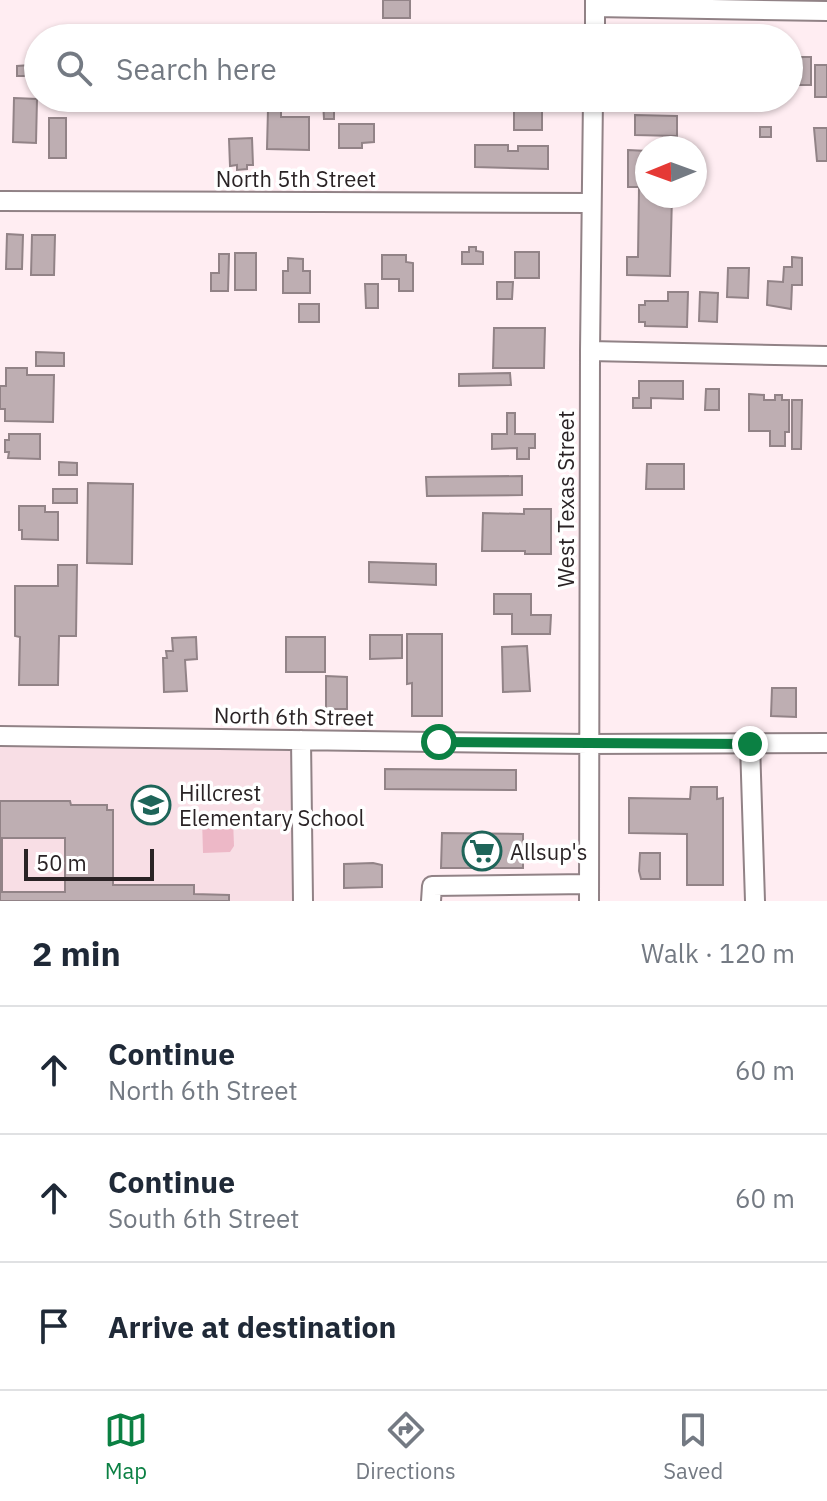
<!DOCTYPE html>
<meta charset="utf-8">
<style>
:root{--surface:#fff;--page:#f6f6f7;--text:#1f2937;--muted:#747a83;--line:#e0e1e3;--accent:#0b8043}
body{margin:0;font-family:"IBM Plex Sans",sans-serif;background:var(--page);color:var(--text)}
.compass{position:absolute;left:635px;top:136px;width:72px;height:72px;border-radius:50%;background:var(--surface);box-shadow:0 2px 6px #0004;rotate:269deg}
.scale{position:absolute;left:24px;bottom:20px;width:130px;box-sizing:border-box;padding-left:8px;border:4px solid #2a2325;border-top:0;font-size:22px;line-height:28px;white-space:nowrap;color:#2a2325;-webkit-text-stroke:6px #fff;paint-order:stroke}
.stop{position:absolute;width:24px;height:24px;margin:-18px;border:6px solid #0b8043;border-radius:50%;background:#fff}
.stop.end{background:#0b8043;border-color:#fff;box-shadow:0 2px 8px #0008}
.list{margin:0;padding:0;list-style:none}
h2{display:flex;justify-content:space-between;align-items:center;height:104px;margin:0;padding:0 32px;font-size:34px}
h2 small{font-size:26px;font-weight:400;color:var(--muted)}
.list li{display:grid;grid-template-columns:52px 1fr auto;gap:24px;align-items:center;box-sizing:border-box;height:128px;padding:0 32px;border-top:2px solid var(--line)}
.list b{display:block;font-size:30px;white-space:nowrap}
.list p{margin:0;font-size:26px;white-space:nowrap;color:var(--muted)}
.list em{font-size:26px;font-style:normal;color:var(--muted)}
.icon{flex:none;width:44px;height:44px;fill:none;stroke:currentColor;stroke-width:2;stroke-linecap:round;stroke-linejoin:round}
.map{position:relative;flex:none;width:827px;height:901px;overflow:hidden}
.search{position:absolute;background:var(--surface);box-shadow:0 2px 6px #0004;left:24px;right:24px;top:24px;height:88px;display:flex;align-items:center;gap:20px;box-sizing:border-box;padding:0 28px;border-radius:44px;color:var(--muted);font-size:30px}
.sheet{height:488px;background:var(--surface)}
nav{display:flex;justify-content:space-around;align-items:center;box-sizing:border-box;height:112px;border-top:2px solid var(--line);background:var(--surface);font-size:22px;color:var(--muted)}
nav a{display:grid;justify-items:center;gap:4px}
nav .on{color:var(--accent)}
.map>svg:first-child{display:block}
</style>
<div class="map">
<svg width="827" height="901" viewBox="0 0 827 901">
<rect width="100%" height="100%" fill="#ffedf2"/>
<path fill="#f8dee5" d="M 0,736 L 301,740 L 303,901 L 0,901 Z"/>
<path fill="#edb8c7" d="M 229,815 L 233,819 L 234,846 L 230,852 L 203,853 L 202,818 L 205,816 Z"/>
<path fill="#beaeb2" stroke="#928387" stroke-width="2" fill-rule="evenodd" d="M 383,0 L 410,0 L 410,18 L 383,18 Z
M 791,57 L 811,57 L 811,85 L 790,85 Z
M 30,65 L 30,76 L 17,76 L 17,66 Z
M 815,65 L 827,65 L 827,97 L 815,97 Z
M 14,98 L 37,99 L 36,143 L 13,142 Z
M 65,98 L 83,98 L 83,109 L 65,109 Z
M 323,101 L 334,101 L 334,119 L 324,119 Z
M 514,106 L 542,106 L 542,130 L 514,130 Z
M 268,109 L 281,109 L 281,117 L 309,117 L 309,150 L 267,149 Z
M 635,115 L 677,116 L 677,136 L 635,135 Z
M 49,118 L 66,118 L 66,158 L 49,158 Z
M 339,124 L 374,124 L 374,142 L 362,143 L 362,148 L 339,148 Z
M 760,127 L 771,127 L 771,137 L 760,137 Z
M 814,128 L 827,128 L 827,161 L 817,161 Z
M 252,138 L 253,165 L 247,165 L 247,169 L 237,170 L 237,165 L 230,166 L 229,139 Z
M 475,145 L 508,145 L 508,151 L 518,151 L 518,146 L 548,146 L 548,169 L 475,167 Z
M 628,150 L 647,151 L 647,187 L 628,187 Z
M 639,188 L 647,188 L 647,196 L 672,196 L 670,276 L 627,275 L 627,257 L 638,257 Z
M 7,234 L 23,235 L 22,269 L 6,269 Z
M 32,235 L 55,235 L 54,275 L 31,275 Z
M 469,247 L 476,247 L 476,251 L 483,252 L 483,264 L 462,264 L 462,252 L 469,252 Z
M 515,252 L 539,252 L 539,278 L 515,278 Z
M 235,253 L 256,253 L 256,290 L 235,290 Z
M 219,254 L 229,254 L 228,291 L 211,291 L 211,273 L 219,273 Z
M 382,255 L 406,255 L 406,262 L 413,263 L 413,291 L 399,291 L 399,279 L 382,279 Z
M 792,257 L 802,258 L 802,285 L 792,285 L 791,309 L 767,305 L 768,281 L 783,282 L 784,267 L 792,267 Z
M 288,258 L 303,259 L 303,271 L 310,271 L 310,293 L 283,293 L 283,271 L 288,271 Z
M 728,268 L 749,268 L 748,298 L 727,297 Z
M 497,282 L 513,282 L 512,299 L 497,299 Z
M 365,284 L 378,284 L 378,308 L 366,308 Z
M 668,292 L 688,292 L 687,327 L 645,326 L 645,322 L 639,322 L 639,305 L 645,305 L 645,301 L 668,301 Z
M 700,292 L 718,293 L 717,322 L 699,321 Z
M 299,304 L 319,304 L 319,322 L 299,322 Z
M 494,328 L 545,328 L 544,368 L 493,368 Z
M 36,352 L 64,353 L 64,366 L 36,366 Z
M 6,368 L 27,368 L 27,375 L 54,375 L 53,422 L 5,421 L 5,409 L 0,409 L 0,386 L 6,386 Z
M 510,373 L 511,385 L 459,386 L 459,374 Z
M 639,381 L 683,381 L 683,399 L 651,398 L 651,408 L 633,408 L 633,398 L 639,398 Z
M 706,389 L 719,389 L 719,410 L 705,410 Z
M 749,394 L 764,395 L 764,400 L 775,400 L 775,395 L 782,395 L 782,400 L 789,400 L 789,432 L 785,432 L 785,446 L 770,446 L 770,431 L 749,431 Z
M 792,400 L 802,400 L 801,449 L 792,449 Z
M 507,413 L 515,413 L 515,434 L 535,434 L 535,448 L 529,448 L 529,459 L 517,459 L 517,448 L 492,449 L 492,434 L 507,434 Z
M 9,434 L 40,434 L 40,459 L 8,458 L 9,452 L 5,452 L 5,440 L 9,440 Z
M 59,462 L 77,463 L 77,475 L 59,475 Z
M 647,464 L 684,464 L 684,489 L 646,489 Z
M 522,476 L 522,495 L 427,496 L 426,477 Z
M 88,483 L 133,484 L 132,564 L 87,563 Z
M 53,489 L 77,489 L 77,503 L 53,503 Z
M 19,506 L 45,506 L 45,512 L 58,512 L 58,540 L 22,539 L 22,530 L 19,530 Z
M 524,509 L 551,509 L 551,554 L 525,554 L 525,551 L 482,551 L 483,513 L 524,514 Z
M 369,562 L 436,564 L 436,585 L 369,582 Z
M 58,565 L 77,565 L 76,636 L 59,636 L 58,685 L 19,685 L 20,637 L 15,636 L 15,586 L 58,586 Z
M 494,594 L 531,594 L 531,615 L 551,615 L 550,634 L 512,634 L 512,614 L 494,614 Z
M 407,634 L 442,634 L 442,716 L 412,716 L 412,683 L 407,684 Z
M 370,635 L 402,635 L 402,658 L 370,659 Z
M 196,637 L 197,659 L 185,660 L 187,691 L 164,692 L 163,658 L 167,658 L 166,651 L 173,651 L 172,638 Z
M 286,637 L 325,637 L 325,672 L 286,672 Z
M 527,646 L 530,691 L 503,692 L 502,647 Z
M 326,676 L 347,677 L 347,709 L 326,709 Z
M 772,688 L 796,688 L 796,717 L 771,716 Z
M 385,769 L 516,770 L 516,790 L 385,789 Z
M 691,787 L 717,787 L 717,799 L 723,798 L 723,885 L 687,885 L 687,834 L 629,833 L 629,798 L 690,799 Z
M 0,801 L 70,801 L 71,805 L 107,805 L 107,810 L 113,810 L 113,885 L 194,885 L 194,894 L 229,895 L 229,901 L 0,901 ZM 2,838 L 65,838 L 65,892 L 2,892 Z
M 442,833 L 523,834 L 523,868 L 441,868 Z
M 640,853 L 660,853 L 660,879 L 641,879 L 639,871 Z
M 373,863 L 382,865 L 382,887 L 344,888 L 344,864 Z"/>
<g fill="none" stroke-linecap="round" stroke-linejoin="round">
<g stroke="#918286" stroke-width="22">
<path id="minor" d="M 595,7 L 827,11
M 595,38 L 595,0
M 0,201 L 591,203
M 590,351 L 827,356
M 0,736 L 588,744 L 827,743
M 301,740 L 303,901
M 750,744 L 755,901
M 431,901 L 432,886 L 589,884
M 589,901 L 590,351 L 593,98"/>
</g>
<use href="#minor" stroke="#fff" stroke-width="18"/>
</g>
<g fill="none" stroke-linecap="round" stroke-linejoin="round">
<path stroke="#0b8043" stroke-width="10" d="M 439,742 L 750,744"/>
</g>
<defs>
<g id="school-ring" transform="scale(2)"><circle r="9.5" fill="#fff" stroke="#1e6559" stroke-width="1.5"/><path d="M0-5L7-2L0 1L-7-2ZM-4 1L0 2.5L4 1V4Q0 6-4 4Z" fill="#1e6559"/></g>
<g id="supermarket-ring" transform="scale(2)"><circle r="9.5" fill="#fff" stroke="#1e6559" stroke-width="1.5"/><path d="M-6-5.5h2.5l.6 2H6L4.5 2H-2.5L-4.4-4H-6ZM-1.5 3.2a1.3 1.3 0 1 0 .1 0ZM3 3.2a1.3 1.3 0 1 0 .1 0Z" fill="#1e6559"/></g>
</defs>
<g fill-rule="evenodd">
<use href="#school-ring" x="151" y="805"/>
<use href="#supermarket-ring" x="482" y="851"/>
</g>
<g text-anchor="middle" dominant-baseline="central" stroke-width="7" stroke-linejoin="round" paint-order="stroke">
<g font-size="22" fill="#2a2325" stroke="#fff">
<text x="296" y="178">North 5th Street</text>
<text transform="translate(565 499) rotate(-90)">West Texas Street</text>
<text transform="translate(294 716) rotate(1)">North 6th Street</text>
</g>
<g font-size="22" fill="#2a2325" stroke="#fff" text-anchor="start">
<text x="179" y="792">Hillcrest<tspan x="179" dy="25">Elementary School</tspan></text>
<text x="510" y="851">Allsup's</text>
</g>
</g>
</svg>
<svg class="compass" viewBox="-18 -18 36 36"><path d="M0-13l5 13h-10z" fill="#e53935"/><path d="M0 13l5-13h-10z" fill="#747a83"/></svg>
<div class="scale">50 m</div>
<div class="stop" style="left:439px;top:742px"></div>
<div class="stop end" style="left:750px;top:744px"></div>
<div class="search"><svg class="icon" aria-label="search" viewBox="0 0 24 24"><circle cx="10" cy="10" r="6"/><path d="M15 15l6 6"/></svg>Search here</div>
</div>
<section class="sheet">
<h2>2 min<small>Walk · 120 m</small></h2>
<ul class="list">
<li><svg class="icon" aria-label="ahead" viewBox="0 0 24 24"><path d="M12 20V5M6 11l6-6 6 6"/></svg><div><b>Continue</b><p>North 6th Street</p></div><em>60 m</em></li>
<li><svg class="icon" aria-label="ahead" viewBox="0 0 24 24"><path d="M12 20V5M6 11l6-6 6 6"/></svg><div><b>Continue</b><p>South 6th Street</p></div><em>60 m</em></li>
<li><svg class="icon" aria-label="arrive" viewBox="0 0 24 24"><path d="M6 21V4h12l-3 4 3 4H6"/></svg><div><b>Arrive at destination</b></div></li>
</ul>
</section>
<nav>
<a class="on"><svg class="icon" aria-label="map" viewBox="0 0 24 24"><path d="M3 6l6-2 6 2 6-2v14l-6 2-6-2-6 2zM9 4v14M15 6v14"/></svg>Map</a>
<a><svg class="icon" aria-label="directions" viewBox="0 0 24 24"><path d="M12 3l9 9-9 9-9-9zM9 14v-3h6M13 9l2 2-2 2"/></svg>Directions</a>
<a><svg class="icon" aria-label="saved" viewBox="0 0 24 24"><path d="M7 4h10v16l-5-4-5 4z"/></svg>Saved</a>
</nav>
